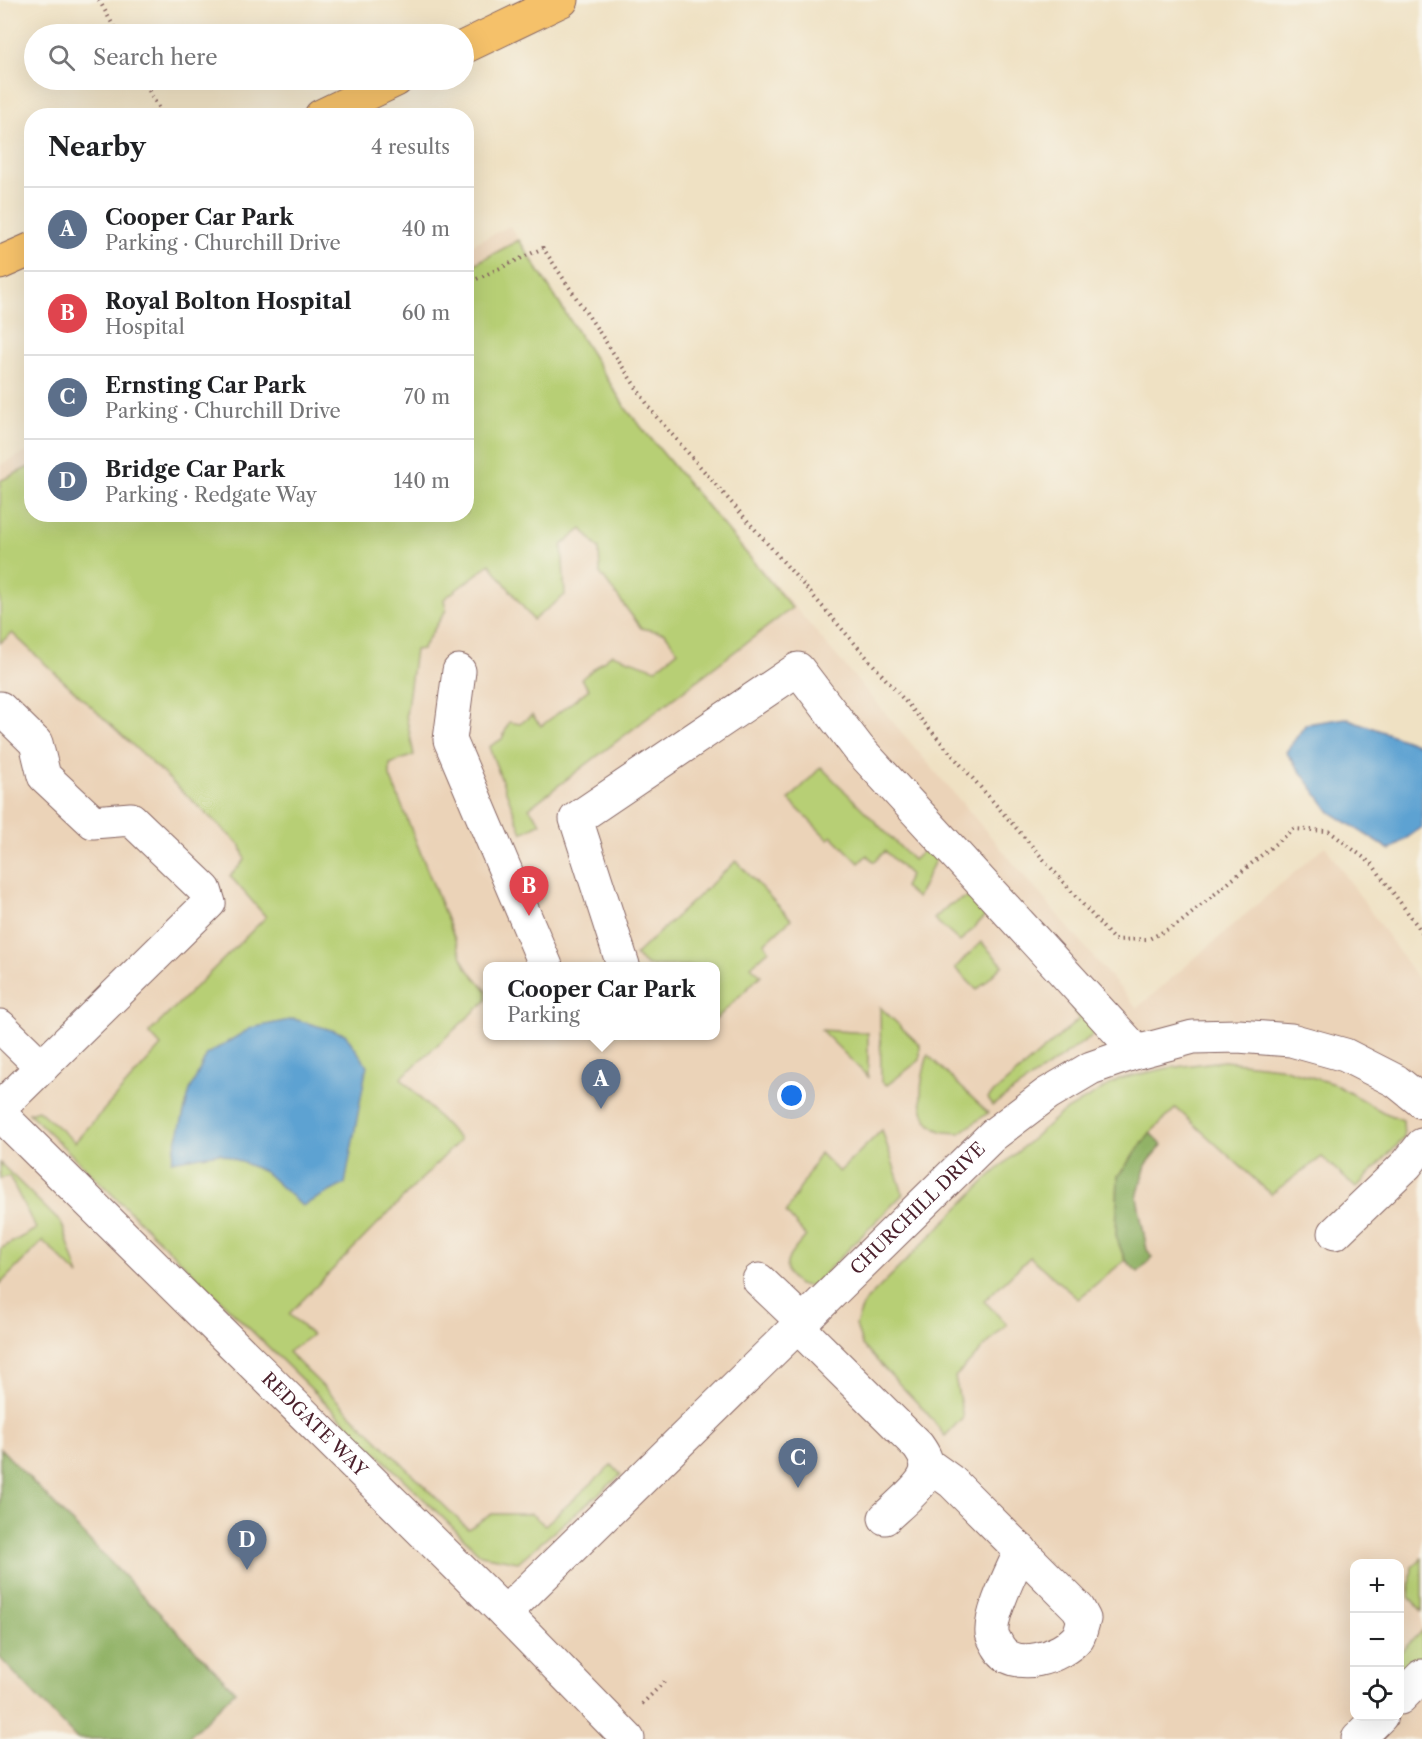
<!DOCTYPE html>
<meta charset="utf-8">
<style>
:root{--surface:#fff;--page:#f6f6f6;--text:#202124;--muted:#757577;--line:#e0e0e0;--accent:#ea580c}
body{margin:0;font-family:"Libre Caslon Text",serif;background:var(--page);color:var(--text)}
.controls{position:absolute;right:18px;bottom:18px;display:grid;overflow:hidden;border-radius:12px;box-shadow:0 6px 24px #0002}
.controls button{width:54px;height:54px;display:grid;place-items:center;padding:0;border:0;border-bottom:2px solid var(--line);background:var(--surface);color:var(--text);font:30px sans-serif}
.you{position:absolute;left:792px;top:1096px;width:21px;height:21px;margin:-15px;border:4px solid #fff;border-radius:50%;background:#1a73e8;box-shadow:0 0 0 9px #1a73e833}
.badge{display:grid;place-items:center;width:39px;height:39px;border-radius:50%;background:var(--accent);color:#fff;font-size:20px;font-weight:700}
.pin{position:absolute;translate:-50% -50px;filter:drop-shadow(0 2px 3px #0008)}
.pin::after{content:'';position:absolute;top:32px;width:21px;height:18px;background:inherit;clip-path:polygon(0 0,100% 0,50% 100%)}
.popup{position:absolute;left:483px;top:962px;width:237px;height:78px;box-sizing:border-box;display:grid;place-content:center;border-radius:12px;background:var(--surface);filter:drop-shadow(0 2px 4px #0005);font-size:20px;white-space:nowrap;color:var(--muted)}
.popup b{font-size:22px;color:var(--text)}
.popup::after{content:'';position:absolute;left:50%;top:100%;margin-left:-12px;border:12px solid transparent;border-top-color:var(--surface)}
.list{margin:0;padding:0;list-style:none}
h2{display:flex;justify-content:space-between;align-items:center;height:78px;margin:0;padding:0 24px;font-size:26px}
h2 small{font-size:20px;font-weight:400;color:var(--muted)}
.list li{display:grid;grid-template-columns:39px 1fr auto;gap:18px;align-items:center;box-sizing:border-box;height:84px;padding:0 24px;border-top:2px solid var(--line)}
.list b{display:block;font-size:22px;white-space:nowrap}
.list p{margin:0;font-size:20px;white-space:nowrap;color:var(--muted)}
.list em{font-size:20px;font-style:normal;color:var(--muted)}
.icon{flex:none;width:33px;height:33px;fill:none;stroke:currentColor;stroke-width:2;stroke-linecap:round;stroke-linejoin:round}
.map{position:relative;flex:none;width:1422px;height:1739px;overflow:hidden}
.search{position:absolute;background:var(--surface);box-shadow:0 6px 24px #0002;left:24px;top:24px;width:450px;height:66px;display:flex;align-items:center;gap:15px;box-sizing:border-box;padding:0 21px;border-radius:33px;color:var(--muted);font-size:22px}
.panel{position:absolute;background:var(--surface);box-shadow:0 6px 24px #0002;left:24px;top:108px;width:450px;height:414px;border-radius:24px}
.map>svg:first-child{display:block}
</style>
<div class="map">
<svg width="1422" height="1739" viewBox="0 0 1422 1739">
<rect width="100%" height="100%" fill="#f7f3e8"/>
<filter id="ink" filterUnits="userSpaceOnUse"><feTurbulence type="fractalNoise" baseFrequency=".0167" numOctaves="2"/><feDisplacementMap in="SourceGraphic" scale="12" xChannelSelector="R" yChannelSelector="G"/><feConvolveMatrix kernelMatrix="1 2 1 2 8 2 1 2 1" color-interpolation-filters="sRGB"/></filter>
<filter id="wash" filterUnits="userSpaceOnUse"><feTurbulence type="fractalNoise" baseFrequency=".008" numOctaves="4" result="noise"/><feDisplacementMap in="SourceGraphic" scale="24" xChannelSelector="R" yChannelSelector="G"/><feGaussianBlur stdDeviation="1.35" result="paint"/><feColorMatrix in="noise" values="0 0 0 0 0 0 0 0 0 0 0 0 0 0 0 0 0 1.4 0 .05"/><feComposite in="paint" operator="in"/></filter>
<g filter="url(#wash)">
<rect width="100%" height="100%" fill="#efe1c3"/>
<path fill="#ebd3b8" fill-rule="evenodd" d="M 510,226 L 629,413 L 1137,1008 L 1325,846 L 1422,985 L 1422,1739 L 0,1739 L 0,465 L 31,450 L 32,514 L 466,514 L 467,247 ZM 487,966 L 715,966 L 715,1036 L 487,1036 ZM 1354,1564 L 1400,1564 L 1400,1716 L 1354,1716 Z"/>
<path fill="#b7cf74" stroke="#807750" stroke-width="1.5" d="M 519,240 L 627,410 L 792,608 L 529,808 L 541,823 L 522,833 L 489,747 L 502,739 L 509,722 L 520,724 L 532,715 L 541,726 L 589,689 L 581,679 L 612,654 L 656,669 L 678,651 L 665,633 L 641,628 L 600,573 L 599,549 L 582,529 L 562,545 L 565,595 L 533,620 L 490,564 L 444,599 L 446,610 L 422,649 L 415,650 L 406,715 L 414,755 L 390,764 L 390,776 L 466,967 L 487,991 L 487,1000 L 401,1078 L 460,1140 L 289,1314 L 312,1335 L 288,1352 L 468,1529 L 492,1514 L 531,1514 L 545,1525 L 612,1465 L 621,1475 L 518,1562 L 481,1555 L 29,1113 L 38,1110 L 75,1142 L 161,1046 L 149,1033 L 266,917 L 230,876 L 245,860 L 241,846 L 12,633 L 0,643 L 0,481 L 31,466 L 32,514 L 466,514 L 467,268 Z
M 821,767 L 913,860 L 932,843 L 940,850 L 917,898 L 904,887 L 910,875 L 885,851 L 874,862 L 867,855 L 859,863 L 832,836 L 828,839 L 789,800 Z
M 736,861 L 791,919 L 765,943 L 769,950 L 751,966 L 761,975 L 715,1020 L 715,966 L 647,966 L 635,955 Z
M 964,898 L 978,898 L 992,909 L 960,942 L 934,919 L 949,905 Z
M 981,942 L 1003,965 L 977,990 L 955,968 Z
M 1069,1002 L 1094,1022 L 1093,1035 L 992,1106 L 988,1098 L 1079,1019 Z
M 880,1007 L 920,1045 L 920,1060 L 887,1085 L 881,1081 Z
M 821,1030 L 868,1033 L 868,1077 Z
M 928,1055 L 988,1113 L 960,1133 C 954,1132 946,1133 941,1131 C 912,1120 921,1077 928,1055 Z
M 1224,1061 L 1279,1067 L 1334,1084 L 1383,1112 L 1403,1120 L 1404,1138 L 1356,1188 L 1322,1157 L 1271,1194 L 1176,1108 L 1150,1133 L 1118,1176 L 1116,1236 L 1125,1260 L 1078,1299 L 1030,1257 L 984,1301 L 1007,1324 L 955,1377 L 963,1417 L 945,1436 L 927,1413 L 862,1345 L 856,1325 L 864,1303 L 987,1179 L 1059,1115 L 1119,1079 L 1168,1068 Z
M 882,1130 L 903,1194 L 812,1286 L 798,1285 C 796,1282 790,1278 788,1274 C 781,1260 798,1246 806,1236 L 786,1213 L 820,1153 L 839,1172 Z
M 0,1163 L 62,1224 L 79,1276 L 43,1241 L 0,1284 L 0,1249 L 36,1229 L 9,1176 L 0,1179 Z
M 1422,1558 L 1422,1611 L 1409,1597 L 1412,1567 Z
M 1422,1630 L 1422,1657 L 1400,1677 L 1400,1653 Z"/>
<path fill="#91b266" stroke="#6e6848" stroke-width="1.5" d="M 1150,1133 L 1162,1145 L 1146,1165 L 1137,1197 L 1147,1250 L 1153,1257 L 1138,1272 L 1125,1260 L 1116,1236 L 1118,1176 Z
M 0,1448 L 235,1691 L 187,1739 L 77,1739 L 0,1658 Z"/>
<path fill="#5da2d2" stroke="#54607e" stroke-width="1.5" d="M 1346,718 L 1422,746 L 1422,827 L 1390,850 L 1330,812 L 1286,752 L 1306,724 Z
M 294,1019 L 345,1034 L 367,1065 L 345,1184 L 302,1206 L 265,1172 L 220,1153 L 171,1161 L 190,1090 L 207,1054 L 251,1028 Z"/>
</g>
<g filter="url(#ink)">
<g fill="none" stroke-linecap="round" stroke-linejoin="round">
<g stroke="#846360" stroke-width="35">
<g id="minor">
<path d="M 459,671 L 450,740 L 546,966"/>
<path d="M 0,708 L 36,743 L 44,776 L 93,822 L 131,819 L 205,890 L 209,903 L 0,1108"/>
<path d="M 622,966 L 623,965 L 576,819 L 798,669 L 859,749 L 1137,1052"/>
<path d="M 0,1026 L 42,1067"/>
<path id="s1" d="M 0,1114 L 505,1613 L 628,1739"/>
<path d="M 1335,1233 L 1407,1164 L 1422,1145"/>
<path d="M 759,1280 L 802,1321"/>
<path d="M 797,1326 L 918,1446 C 923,1453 929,1462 926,1472 C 923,1486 896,1507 885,1518"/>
<path d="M 927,1464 L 952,1482 L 1078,1608 L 1084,1619 C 1082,1624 1081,1632 1078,1637 C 1062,1657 1013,1674 998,1646 C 996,1642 993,1638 992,1633 C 990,1613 1012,1571 1021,1550"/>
<path id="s2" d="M 505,1613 L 993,1135 L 1047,1094 L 1091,1068 L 1137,1052 L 1193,1037 L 1238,1036 L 1291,1040 L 1345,1055 L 1396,1081 L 1422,1102"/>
<path d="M 1400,1698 L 1422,1676"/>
<path d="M 1358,1739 L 1381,1716"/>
</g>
</g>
<g stroke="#846360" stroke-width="35">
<path id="major" d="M 464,47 L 562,0
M 321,116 L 396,80
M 0,263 L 32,249"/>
</g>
<path stroke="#846360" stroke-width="4" stroke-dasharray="1.5 4.5" stroke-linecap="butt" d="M 99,0 L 118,34
M 143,80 L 163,116
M 466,284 L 543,248 L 654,414 L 1114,940 L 1149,939 L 1180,923 L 1293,829 L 1329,831 L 1372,864 L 1422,932
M 642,1704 L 667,1679"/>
<use href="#minor" stroke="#fff" stroke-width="33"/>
<use href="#major" stroke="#f5c16b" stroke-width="33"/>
</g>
</g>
<g text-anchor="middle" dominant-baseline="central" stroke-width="6" stroke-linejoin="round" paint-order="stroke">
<g font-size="18" fill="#4a1f2b" stroke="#f7f3e8">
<text stroke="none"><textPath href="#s2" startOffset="578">CHURCHILL DRIVE</textPath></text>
<text stroke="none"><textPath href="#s1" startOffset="442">REDGATE WAY</textPath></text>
</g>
</g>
</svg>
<div class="controls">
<button>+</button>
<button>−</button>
<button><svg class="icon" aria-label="locate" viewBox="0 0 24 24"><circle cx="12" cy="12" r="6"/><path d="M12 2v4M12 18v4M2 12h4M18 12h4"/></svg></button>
</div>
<div class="you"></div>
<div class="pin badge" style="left:601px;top:1109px;background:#5c6f8a">A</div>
<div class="popup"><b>Cooper Car Park</b>Parking</div>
<div class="pin badge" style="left:529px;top:916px;background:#e0444e">B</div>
<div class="pin badge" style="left:798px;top:1488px;background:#5c6f8a">C</div>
<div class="pin badge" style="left:247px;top:1570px;background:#5c6f8a">D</div>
<div class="search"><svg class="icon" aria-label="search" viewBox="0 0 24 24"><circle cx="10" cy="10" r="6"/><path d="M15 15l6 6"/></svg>Search here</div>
<section class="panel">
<h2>Nearby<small>4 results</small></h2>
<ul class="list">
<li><span class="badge" style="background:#5c6f8a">A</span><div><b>Cooper Car Park</b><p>Parking · Churchill Drive</p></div><em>40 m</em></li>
<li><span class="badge" style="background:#e0444e">B</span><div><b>Royal Bolton Hospital</b><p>Hospital</p></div><em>60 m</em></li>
<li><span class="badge" style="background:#5c6f8a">C</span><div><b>Ernsting Car Park</b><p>Parking · Churchill Drive</p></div><em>70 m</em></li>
<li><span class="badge" style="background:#5c6f8a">D</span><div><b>Bridge Car Park</b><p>Parking · Redgate Way</p></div><em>140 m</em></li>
</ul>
</section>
</div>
